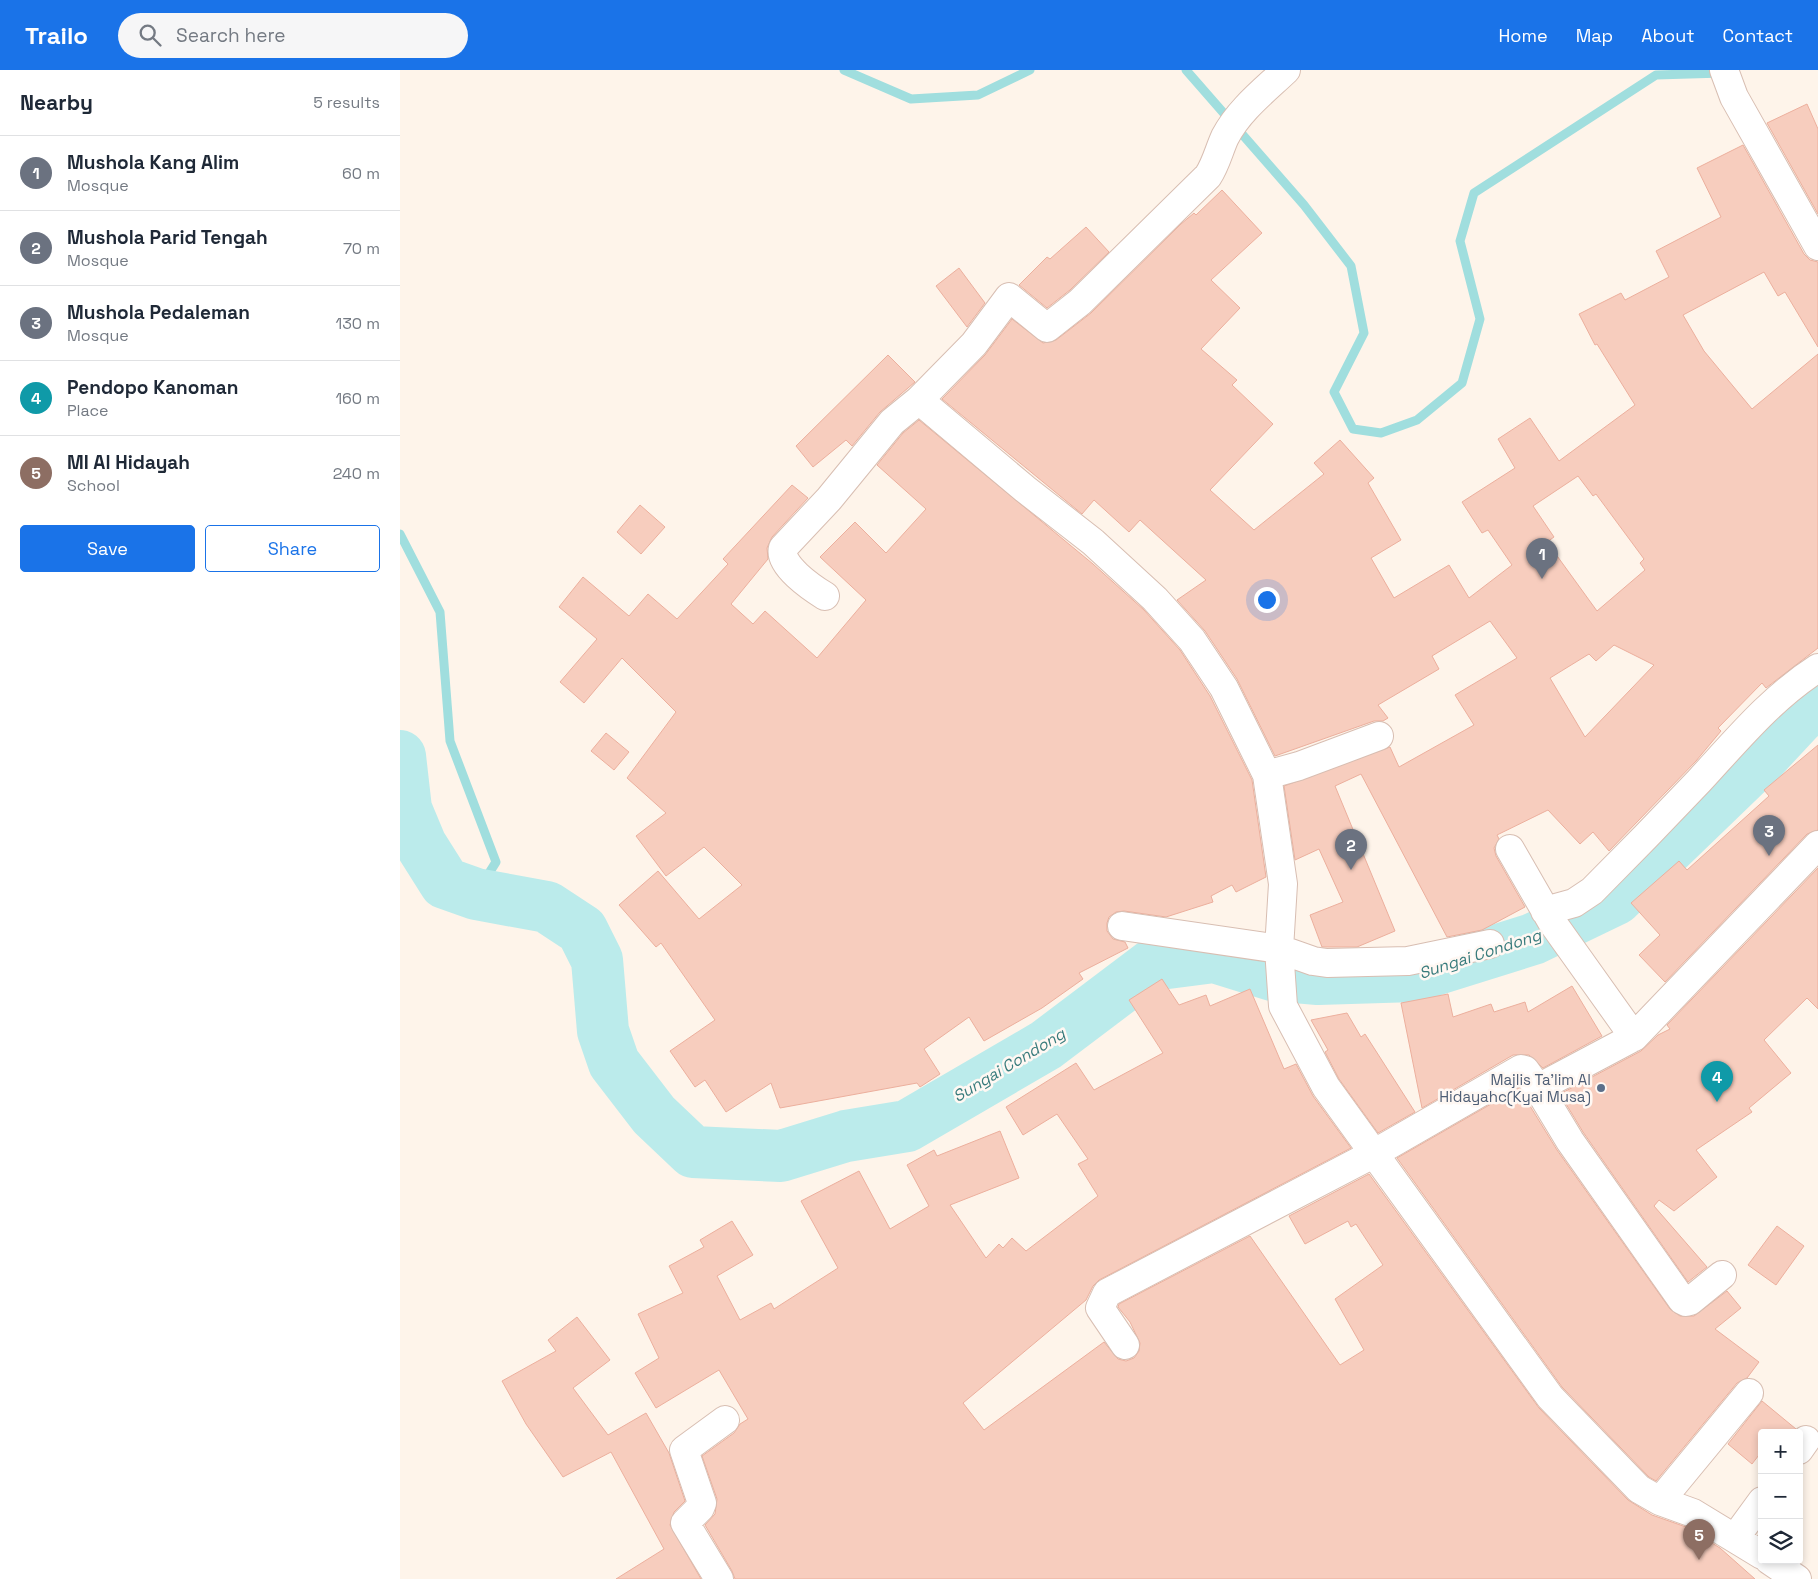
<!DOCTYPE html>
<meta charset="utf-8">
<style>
:root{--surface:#fff;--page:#f6f6f7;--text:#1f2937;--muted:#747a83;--line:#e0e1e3;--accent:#1a73e8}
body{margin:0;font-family:"Space Grotesk",sans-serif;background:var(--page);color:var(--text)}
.controls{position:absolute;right:15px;bottom:15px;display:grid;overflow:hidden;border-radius:5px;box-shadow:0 2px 8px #0003}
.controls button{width:45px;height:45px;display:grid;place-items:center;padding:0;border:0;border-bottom:1px solid var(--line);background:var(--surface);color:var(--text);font:25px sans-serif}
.you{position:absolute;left:866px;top:529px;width:18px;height:18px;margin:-12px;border:4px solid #fff;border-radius:50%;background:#1a73e8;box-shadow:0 0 0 8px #1a73e833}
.badge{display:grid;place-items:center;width:32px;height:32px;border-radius:50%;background:var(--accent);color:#fff;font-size:16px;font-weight:700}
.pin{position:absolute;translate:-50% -41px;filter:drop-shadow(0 1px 2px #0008)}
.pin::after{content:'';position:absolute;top:26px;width:18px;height:15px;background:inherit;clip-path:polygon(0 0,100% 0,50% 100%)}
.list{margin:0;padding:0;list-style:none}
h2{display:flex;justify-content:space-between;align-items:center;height:65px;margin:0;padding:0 20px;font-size:21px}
h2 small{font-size:16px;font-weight:400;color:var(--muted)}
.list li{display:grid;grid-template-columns:32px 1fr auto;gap:15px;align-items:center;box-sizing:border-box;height:75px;padding:0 20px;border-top:1px solid var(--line)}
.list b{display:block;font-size:19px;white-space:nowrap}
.list p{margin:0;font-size:16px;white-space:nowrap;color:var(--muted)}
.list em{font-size:16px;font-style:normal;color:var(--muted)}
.actions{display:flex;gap:10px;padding:15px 20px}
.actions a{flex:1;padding:11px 0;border:1px solid var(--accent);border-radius:5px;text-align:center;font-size:18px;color:var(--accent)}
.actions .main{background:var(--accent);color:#fff}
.icon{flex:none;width:28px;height:28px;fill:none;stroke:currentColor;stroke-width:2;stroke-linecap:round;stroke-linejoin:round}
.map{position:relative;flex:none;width:1418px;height:1509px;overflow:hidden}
header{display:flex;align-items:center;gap:30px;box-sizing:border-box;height:70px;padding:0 25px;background:var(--accent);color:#fff}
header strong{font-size:24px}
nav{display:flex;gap:28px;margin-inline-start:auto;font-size:18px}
.search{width:350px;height:45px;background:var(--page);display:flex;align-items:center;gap:12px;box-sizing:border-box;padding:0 18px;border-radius:28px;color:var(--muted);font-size:19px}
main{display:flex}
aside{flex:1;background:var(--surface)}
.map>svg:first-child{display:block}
</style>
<header>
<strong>Trailo</strong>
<div class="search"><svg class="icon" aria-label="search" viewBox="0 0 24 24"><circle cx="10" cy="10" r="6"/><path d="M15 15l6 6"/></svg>Search here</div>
<nav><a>Home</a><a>Map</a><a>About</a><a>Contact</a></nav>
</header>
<main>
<aside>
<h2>Nearby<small>5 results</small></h2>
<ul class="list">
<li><span class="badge" style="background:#6b7280">1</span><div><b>Mushola Kang Alim</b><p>Mosque</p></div><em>60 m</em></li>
<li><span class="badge" style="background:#6b7280">2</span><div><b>Mushola Parid Tengah</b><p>Mosque</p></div><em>70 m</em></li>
<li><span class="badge" style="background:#6b7280">3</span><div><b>Mushola Pedaleman</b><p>Mosque</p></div><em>130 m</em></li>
<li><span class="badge" style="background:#0f9aa8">4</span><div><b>Pendopo Kanoman</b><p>Place</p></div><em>160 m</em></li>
<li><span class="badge" style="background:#8d6e63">5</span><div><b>MI Al Hidayah</b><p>School</p></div><em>240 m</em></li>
</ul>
<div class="actions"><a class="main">Save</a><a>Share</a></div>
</aside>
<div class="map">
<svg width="1418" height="1509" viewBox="0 0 1418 1509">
<rect width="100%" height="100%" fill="#fef4ea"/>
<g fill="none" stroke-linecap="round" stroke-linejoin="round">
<path stroke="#a0dede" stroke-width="9" d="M 444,0 L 511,29 L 578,25 L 630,0
M 786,0 L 904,135 L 951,196 L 964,263 L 934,322 L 953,359 L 981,363 L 1017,350 L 1062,313 L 1080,249 L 1060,171 L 1074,123 L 1256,5 L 1323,3
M 0,464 L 40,542 L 50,671 L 96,792 L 76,824"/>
<path stroke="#bbebeb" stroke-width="52" d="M 0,686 L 6,739 L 21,775 L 45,813 L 76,824 L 147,837 L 182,860 L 197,890 L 203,961 L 214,993 L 254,1045 L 293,1082 L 381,1086 L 446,1066 L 507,1056 L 646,975 L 752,895 L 814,887 L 872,905 L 918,909 L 1015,906 L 1133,869 L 1216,829 L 1359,691 L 1398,649 L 1418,632"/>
</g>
<path fill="#f7cdbe" stroke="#ecaf9d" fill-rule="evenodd" d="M 1407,34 L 1418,59 L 1418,144 L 1367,53 Z
M 1343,75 L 1404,184 L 1410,190 L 1418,192 L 1418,277 L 1385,222 L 1378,226 L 1364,202 L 1283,245 L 1304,281 L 1352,339 L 1418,284 L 1418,578 L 1366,618 L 1362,613 L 1318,658 L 1321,661 L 1296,691 L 1209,781 L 1193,762 L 1180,774 L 1148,740 L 1097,765 L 1099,769 L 1094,778 L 1096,786 L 1125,837 L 1082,860 L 1047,867 L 961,704 L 935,716 L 995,861 L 957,877 L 922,877 L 910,845 L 943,832 L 919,779 L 895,790 L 884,716 L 990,677 L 999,697 L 1074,655 L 1055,625 L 1117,588 L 1090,551 L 1032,586 L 1039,599 L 978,635 L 988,648 L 983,651 L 974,651 L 875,686 L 837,609 L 805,561 L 777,530 L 806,510 L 740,450 L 729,462 L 694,430 L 682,444 L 542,329 L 585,285 L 612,249 L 643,273 L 656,270 L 691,243 L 781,154 L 794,143 L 796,145 L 822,120 L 862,163 L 811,210 L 840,238 L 801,279 L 837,310 L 832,315 L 873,354 L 810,420 L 854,460 L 924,404 L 914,393 L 940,370 L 974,408 L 968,413 L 1001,470 L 971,488 L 994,528 L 1049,495 L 1069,528 L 1112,495 L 1088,460 L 1082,463 L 1062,432 L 1115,398 L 1098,369 L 1130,348 L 1159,391 L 1235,335 L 1197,274 L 1195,275 L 1179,244 L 1221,223 L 1225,230 L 1269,207 L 1256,181 L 1321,147 L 1297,98 ZM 1178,406 L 1193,426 L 1196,424 L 1244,489 L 1240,493 L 1245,500 L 1197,541 L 1147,472 L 1154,467 L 1133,436 ZM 1214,575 L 1254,595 L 1185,667 L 1150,608 L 1189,584 L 1196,591 Z
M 686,157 L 709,182 L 670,220 L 647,238 L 619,215 L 647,187 L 650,189 Z
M 559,198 L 585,233 L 567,257 L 536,216 Z
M 488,285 L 515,312 L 480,342 L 452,376 L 446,370 L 413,397 L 396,376 Z
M 519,350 L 693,494 L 744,540 L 780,580 L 810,626 L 852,710 L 866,807 L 836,822 L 832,815 L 811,826 L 813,832 L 766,847 L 724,841 L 716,842 L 709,847 L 707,853 L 707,861 L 713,869 L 725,872 L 728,878 L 679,903 L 683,909 L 642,938 L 584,971 L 569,947 L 524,979 L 540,1004 L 520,1017 L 517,1013 L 380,1038 L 371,1013 L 326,1042 L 305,1010 L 295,1017 L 270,981 L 315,950 L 261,873 L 256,877 L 219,835 L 258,801 L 299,849 L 342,815 L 304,777 L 266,806 L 236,766 L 266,743 L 227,708 L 276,642 L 222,588 L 184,633 L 160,612 L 197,569 L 159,537 L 183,507 L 229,546 L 248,524 L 277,549 L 328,494 L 323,489 L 392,415 L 408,428 L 372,467 L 367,478 L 368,489 L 331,534 L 353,554 L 365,541 L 417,588 L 466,530 L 420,487 L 455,452 L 486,483 L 526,439 L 477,395 L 503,363 Z
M 240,435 L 265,457 L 241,484 L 217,462 Z
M 206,663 L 229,682 L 214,700 L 191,681 Z
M 1418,675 L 1418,760 L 1407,764 L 1265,912 L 1239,885 L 1260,865 L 1231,833 L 1279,791 L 1287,800 L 1369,726 L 1364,720 Z
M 1418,798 L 1418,939 L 1407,928 L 1364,970 L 1391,1003 L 1349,1038 L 1352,1042 L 1296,1080 L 1317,1107 L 1274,1141 L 1259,1130 L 1254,1136 L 1307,1197 L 1288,1212 L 1183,1062 L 1160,1024 L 1241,981 L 1258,965 L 1270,959 L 1267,955 Z
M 762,909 L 779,935 L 806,925 L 810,936 L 850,919 L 884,999 L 896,994 L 913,1026 L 951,1078 L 699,1210 L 693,1216 L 686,1230 L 563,1333 L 584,1360 L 704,1272 L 718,1289 L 726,1291 L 734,1288 L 739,1281 L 740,1273 L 730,1252 L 718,1237 L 719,1234 L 850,1166 L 940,1295 L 964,1280 L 935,1229 L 983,1195 L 956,1154 L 951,1157 L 948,1151 L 905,1174 L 889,1146 L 969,1104 L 1139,1338 L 1228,1430 L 1252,1445 L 1286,1457 L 1320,1478 L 1355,1509 L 335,1509 L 332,1501 L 305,1455 L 315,1444 L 317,1429 L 302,1386 L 334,1363 L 340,1354 L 348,1349 L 319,1300 L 256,1338 L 235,1303 L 259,1288 L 238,1244 L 283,1223 L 269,1196 L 304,1177 L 300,1170 L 332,1151 L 353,1185 L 317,1206 L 340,1250 L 371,1233 L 374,1239 L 438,1198 L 401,1131 L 459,1101 L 490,1159 L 529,1136 L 507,1095 L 534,1080 L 537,1086 L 600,1061 L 619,1108 L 550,1135 L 586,1188 L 599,1174 L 603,1178 L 612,1168 L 626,1181 L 698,1126 L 678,1094 L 688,1089 L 657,1044 L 623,1065 L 606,1037 L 676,993 L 694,1020 L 763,983 L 729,930 Z
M 1172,916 L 1202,966 L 1143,998 L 1129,985 L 1113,985 L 1022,1038 L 1001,933 L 1048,924 L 1053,947 L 1091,934 L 1094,942 L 1125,932 L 1128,942 Z
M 947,943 L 961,967 L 965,964 L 1015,1042 L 978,1063 L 939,1009 L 925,982 L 928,980 L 911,950 Z
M 1119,1018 L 1157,1080 L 1270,1239 L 1280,1246 L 1294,1246 L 1327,1221 L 1341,1238 L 1315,1259 L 1359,1292 L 1347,1308 L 1337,1313 L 1256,1411 L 1249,1407 L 1162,1317 L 997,1088 Z
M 1377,1156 L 1404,1176 L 1376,1215 L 1348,1195 Z
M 177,1247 L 210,1290 L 173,1318 L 208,1365 L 246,1343 L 269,1383 L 285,1431 L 274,1442 L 270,1455 L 301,1509 L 216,1509 L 264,1479 L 211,1382 L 163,1407 L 126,1354 L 102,1311 L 156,1281 L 148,1270 Z
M 1362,1331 L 1396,1359 L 1392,1363 L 1362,1363 L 1362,1381 L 1352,1394 L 1328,1374 Z"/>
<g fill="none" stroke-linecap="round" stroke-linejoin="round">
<g stroke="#d8beb2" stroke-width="30">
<path id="minor" d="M 1324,0 L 1334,27 L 1418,176
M 519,330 L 625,419 L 693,472 L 755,529 L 792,570 L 824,618 L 867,705 L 883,814 L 879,879 L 883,936 L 926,1017 L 1150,1327 L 1239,1419 L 1260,1431 L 1293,1443 L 1362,1485
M 425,526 C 412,518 378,495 383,478 L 429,429 L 492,352 L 519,330 L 574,274 L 609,227 L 647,258 L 680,232 L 808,106 C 816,94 819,80 825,67 C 839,40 865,20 886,0
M 867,705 L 899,696 L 979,666
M 1110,779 L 1152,852 L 1234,967
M 1145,841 L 1174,833 L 1192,821 C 1228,785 1264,748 1299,711 C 1336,671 1371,628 1418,598
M 722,856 L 879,879 L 913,891 L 927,893 L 1008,891 L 1090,874
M 1138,1018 L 1234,967 L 1418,775
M 725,1275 L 700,1238 L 707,1223 L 973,1084 L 1121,999 L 1125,1000 L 1138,1018 L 1170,1071 L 1282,1230 L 1286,1232 L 1290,1231 L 1322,1205
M 1399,1380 L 1406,1370
M 1260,1431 L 1349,1323
M 1335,1468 L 1362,1431
M 1369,1490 L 1397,1509
M 319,1509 L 285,1453 L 300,1438 L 302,1433 L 284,1380 L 325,1350"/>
</g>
<use href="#minor" stroke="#fff" stroke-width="28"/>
</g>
<circle fill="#5c6f8a" stroke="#fff8f3" stroke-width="2" cx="1201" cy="1018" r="5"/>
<g text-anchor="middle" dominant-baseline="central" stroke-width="5" stroke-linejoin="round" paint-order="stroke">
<g font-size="15" fill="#4e5e75" stroke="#fff8f3" text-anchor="end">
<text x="1191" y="1009">Majlis Ta'lim Al<tspan x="1191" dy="17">Hidayahc(Kyai Musa)</tspan></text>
</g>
<g font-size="16" font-style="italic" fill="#387b7c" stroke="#fff8f3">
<text transform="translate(1080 884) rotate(-18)">Sungai Condong</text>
<text transform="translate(609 995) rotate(-31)">Sungai Condong</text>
</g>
</g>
</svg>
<div class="controls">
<button>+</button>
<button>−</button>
<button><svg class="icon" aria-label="layers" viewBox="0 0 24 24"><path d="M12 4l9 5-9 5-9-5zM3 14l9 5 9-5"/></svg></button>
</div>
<div class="you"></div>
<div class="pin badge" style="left:1142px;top:509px;background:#6b7280">1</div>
<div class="pin badge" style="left:951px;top:800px;background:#6b7280">2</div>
<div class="pin badge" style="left:1369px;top:786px;background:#6b7280">3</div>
<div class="pin badge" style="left:1317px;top:1032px;background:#0f9aa8">4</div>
<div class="pin badge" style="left:1299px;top:1490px;background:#8d6e63">5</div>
</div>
</main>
